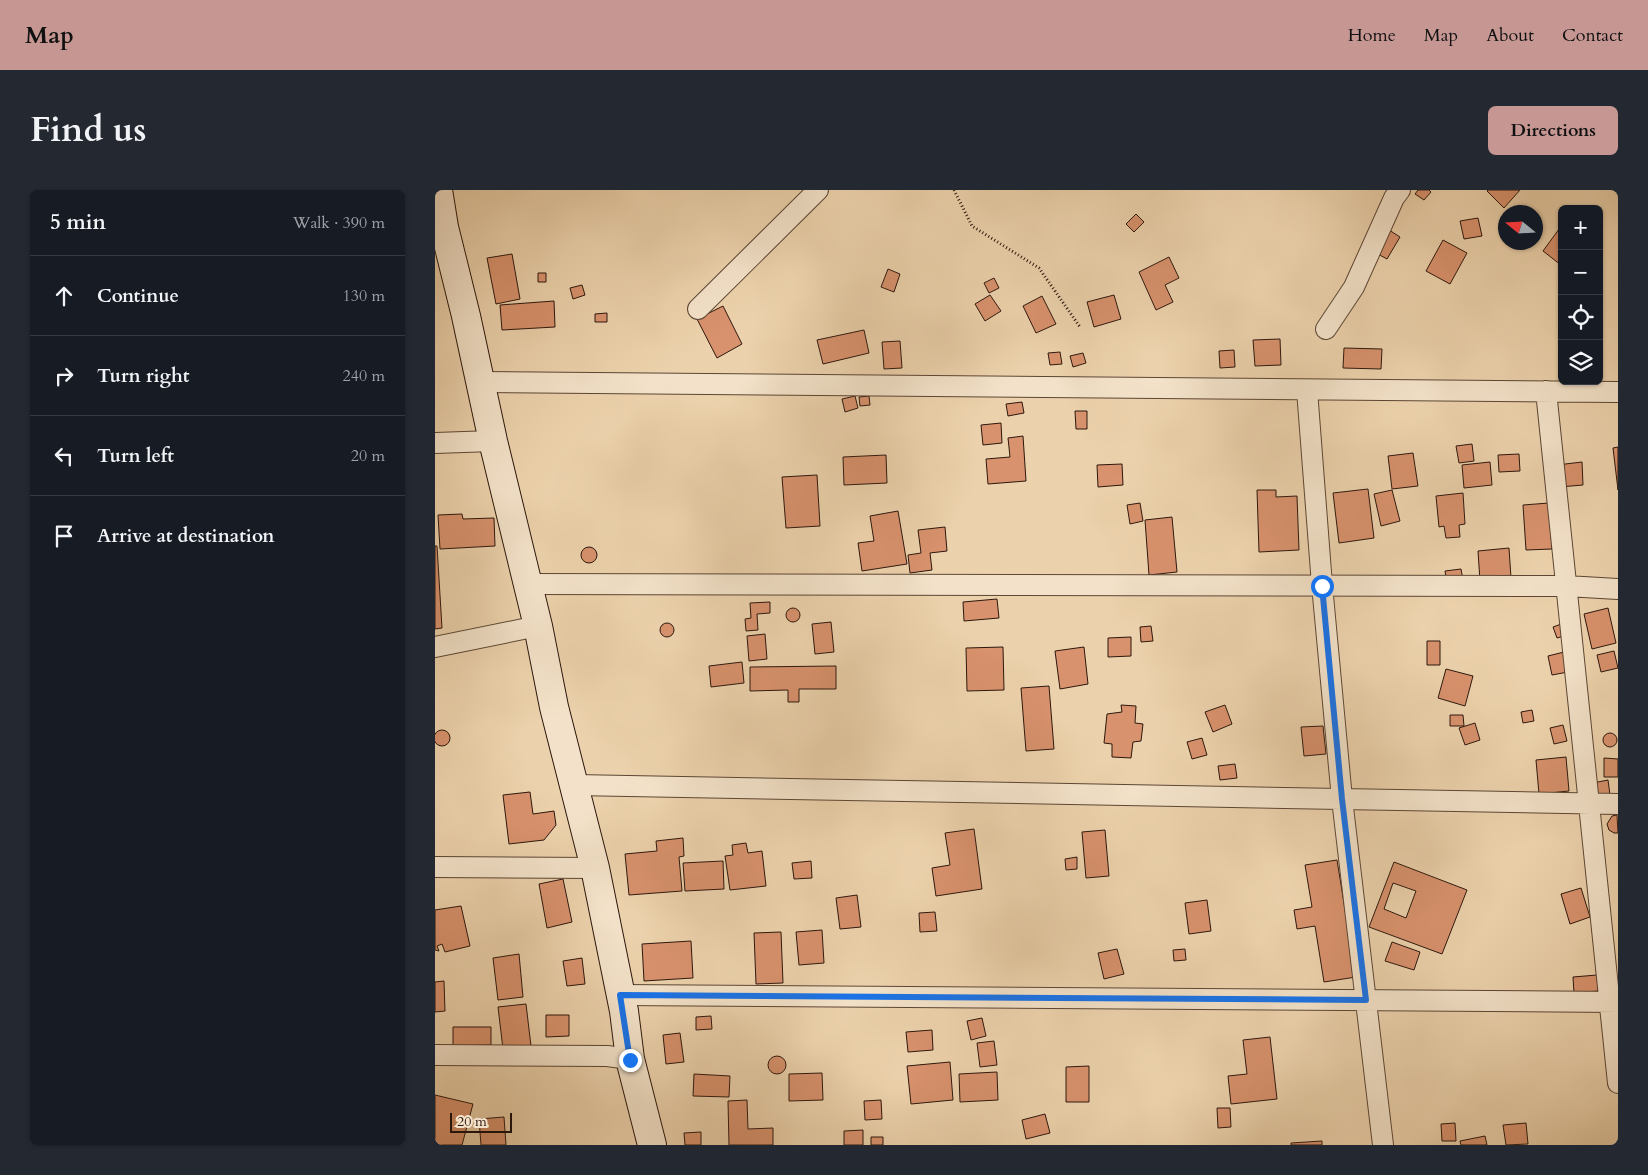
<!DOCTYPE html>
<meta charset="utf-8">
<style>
:root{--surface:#171b24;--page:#242831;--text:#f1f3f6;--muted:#9ea1a6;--line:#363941;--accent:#c59692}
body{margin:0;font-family:Cardo,serif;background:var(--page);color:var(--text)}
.controls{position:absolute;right:15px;top:15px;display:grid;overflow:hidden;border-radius:8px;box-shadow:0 1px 4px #0004}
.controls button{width:45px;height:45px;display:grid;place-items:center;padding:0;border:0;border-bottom:1px solid var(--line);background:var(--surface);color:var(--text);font:25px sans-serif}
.compass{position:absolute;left:1063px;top:15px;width:45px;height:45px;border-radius:50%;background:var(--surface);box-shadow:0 1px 4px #0004;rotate:288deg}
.scale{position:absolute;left:15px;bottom:12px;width:62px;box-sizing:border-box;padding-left:5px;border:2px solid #2c170d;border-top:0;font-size:14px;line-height:18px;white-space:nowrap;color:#2c170d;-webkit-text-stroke:4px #f3e2c9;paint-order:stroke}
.stop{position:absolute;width:15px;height:15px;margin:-11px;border:4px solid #1a73e8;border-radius:50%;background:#fff}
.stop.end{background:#1a73e8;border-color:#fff;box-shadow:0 1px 5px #0008}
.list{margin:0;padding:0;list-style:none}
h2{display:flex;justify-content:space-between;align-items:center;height:65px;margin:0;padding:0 20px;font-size:21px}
h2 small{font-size:16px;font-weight:400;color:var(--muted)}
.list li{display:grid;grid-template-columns:32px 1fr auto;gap:15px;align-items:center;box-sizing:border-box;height:80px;padding:0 20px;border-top:1px solid var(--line)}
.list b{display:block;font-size:19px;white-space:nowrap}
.list em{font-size:16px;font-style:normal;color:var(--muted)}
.icon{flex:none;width:28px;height:28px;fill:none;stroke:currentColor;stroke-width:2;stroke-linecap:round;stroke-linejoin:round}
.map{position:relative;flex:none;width:1183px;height:955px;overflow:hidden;border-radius:8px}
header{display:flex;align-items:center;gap:30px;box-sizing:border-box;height:70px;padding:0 25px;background:var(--accent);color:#111}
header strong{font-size:24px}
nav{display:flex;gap:28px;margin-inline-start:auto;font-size:18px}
.intro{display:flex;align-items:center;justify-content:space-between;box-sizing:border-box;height:120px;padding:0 30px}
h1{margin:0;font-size:35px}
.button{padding:12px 22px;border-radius:8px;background:var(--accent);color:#111;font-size:18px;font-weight:700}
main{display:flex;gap:30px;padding:0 30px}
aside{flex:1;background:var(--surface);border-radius:8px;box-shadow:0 1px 4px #0004}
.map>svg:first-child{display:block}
</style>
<header>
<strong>Map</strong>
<nav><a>Home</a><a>Map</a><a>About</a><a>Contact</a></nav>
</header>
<div class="intro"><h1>Find us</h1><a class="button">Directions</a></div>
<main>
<aside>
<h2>5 min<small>Walk · 390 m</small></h2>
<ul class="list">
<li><svg class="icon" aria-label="ahead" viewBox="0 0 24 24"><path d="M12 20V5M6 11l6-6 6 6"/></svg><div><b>Continue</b></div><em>130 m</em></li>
<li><svg class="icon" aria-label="right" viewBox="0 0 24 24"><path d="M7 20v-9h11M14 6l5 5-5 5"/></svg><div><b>Turn right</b></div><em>240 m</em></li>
<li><svg class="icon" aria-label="left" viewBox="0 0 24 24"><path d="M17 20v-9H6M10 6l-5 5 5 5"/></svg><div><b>Turn left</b></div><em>20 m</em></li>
<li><svg class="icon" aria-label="arrive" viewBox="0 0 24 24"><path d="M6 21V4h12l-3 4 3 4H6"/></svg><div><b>Arrive at destination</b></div></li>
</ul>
</aside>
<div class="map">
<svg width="1183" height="955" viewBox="0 0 1183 955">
<rect width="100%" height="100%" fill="#ecd2ac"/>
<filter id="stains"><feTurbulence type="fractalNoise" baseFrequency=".004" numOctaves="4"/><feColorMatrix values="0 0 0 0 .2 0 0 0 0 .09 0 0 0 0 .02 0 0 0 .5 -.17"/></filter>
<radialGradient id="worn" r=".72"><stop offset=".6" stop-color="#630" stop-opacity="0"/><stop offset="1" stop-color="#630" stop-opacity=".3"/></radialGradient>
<path fill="#d8926d" stroke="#2c170d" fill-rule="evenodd" d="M 983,0 L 994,0 L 996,2 L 989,10 L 980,4 Z
M 1053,0 L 1085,0 L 1069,18 L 1052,1 Z
M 701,24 L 709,32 L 699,42 L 691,34 Z
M 1043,28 L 1047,46 L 1029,49 L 1025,31 Z
M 1127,35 L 1127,74 L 1126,75 L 1108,61 Z
M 954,40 L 965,47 L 952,69 L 941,63 Z
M 1008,50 L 1032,63 L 1015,94 L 991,81 Z
M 77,64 L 85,109 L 61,114 L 52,68 Z
M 734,67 L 744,88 L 730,95 L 738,112 L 721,120 L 704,82 Z
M 453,79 L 465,84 L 459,102 L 446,97 Z
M 103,83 L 111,83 L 111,92 L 103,92 Z
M 559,88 L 564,98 L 554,103 L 549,93 Z
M 147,95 L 150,105 L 138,109 L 135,98 Z
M 555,105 L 566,121 L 550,131 L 540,114 Z
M 679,105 L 686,129 L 659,137 L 652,112 Z
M 607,106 L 621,134 L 601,143 L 588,116 Z
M 119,111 L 120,137 L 67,140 L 65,115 Z
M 288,116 L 307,154 L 282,168 L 262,129 Z
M 172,123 L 172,132 L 160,132 L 160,124 Z
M 429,140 L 434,163 L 388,174 L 382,150 Z
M 845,149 L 846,175 L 820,176 L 818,150 Z
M 465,151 L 467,178 L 449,179 L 447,152 Z
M 909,158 L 947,159 L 946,179 L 908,178 Z
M 799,160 L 800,177 L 785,178 L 784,161 Z
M 625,162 L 627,174 L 615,175 L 613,163 Z
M 648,163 L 651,173 L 638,177 L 635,166 Z
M 420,206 L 423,218 L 410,222 L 407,209 Z
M 434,206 L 435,215 L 425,216 L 424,207 Z
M 587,212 L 589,223 L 573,226 L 571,214 Z
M 640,221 L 652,221 L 652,239 L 641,239 Z
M 566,233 L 567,253 L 548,255 L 546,235 Z
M 588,246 L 591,291 L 553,294 L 551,269 L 575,267 L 573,248 Z
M 1037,254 L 1039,271 L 1024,273 L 1021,256 Z
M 1183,257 L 1183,300 L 1178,258 Z
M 978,263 L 983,296 L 957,299 L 953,266 Z
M 1084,264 L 1085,281 L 1064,282 L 1063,265 Z
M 451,265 L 452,293 L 409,295 L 408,267 Z
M 1055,272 L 1057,295 L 1029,298 L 1027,275 Z
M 1147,272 L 1148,295 L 1124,297 L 1122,275 Z
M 687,274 L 688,295 L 663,297 L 662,275 Z
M 382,285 L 385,336 L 351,338 L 347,287 Z
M 933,299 L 939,348 L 904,353 L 898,303 Z
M 822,300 L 841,300 L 841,307 L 862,306 L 864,360 L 824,362 Z
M 957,300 L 965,331 L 946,336 L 939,304 Z
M 1028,303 L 1030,334 L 1024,335 L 1025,347 L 1011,348 L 1009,336 L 1004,337 L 1001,306 Z
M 705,313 L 708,331 L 695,334 L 692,315 Z
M 1114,313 L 1117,359 L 1091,360 L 1088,315 Z
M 463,321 L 472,374 L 427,381 L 423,353 L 439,351 L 435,326 Z
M 27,324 L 28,329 L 59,328 L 60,356 L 5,359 L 3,325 Z
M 737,327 L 742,382 L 714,385 L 710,330 Z
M 510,337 L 512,361 L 495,363 L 497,380 L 475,383 L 473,365 L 486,363 L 483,340 Z
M 0,356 L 2,356 L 7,438 L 0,439 Z
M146 365a8 8 0 1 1 16 0a8 8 0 1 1-16 0Z
M 1074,358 L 1076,388 L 1045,391 L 1043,361 Z
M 1026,379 L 1028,390 L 1012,393 L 1010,381 Z
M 562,409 L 564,428 L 529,431 L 528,412 Z
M 335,412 L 335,423 L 322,424 L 323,440 L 311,441 L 310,429 L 316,428 L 315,413 Z
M 1173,418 L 1181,453 L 1157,459 L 1149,424 Z
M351 425a7 7 0 1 1 14 0a7 7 0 1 1-14 0Z
M 396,432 L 399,462 L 380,464 L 377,434 Z
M225 440a7 7 0 1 1 14 0a7 7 0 1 1-14 0Z
M 1129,433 L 1133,445 L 1122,448 L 1118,437 Z
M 716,436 L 718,451 L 706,452 L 705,437 Z
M 330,444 L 332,469 L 314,471 L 312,446 Z
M 696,447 L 696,466 L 673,467 L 673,448 Z
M 992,451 L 1005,451 L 1005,475 L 992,475 Z
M 568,457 L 569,500 L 532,501 L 531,458 Z
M 649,457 L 653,494 L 625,499 L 620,461 Z
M 1179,461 L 1183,478 L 1166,482 L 1162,465 Z
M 1129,462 L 1133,482 L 1117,485 L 1113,466 Z
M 307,472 L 309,493 L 276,497 L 274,476 Z
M 401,476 L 401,499 L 364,499 L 364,512 L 353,512 L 353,500 L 315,501 L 315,477 Z
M 1011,479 L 1038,486 L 1030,516 L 1003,508 Z
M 614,496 L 619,559 L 591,561 L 586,498 Z
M 686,515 L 701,516 L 700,533 L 708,534 L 706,551 L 698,552 L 696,568 L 677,567 L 677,554 L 669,553 L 672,524 L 687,522 Z
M 790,515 L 797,534 L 778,542 L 770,522 Z
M 1097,520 L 1099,531 L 1088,533 L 1086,522 Z
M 1015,525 L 1028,525 L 1029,536 L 1015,536 Z
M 1040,533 L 1045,550 L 1030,555 L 1024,538 Z
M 1128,535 L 1132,551 L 1119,554 L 1115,538 Z
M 888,536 L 891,564 L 869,566 L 866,537 Z
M-1 548a8 8 0 1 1 16 0a8 8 0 1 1-16 0Z
M1168 550a7 7 0 1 1 14 0a7 7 0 1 1-14 0Z
M 767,548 L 772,565 L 757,569 L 752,552 Z
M 1131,567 L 1134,601 L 1104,604 L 1101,570 Z
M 1169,568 L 1183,569 L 1183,587 L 1169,587 Z
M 800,574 L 802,588 L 785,590 L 783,576 Z
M 1173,590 L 1175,605 L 1161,607 L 1158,593 Z
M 95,602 L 98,624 L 119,621 L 121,635 L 109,650 L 74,654 L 68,605 Z
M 1182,625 L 1183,643 L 1179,643 L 1174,640 L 1172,634 L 1177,626 Z
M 539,639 L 547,699 L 501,706 L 497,678 L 515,675 L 510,643 Z
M 670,640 L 674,686 L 651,688 L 647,642 Z
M 248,648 L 249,666 L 244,667 L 247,701 L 194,705 L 190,664 L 222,661 L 221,651 Z
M 311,653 L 313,663 L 327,661 L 331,696 L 295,700 L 290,666 L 298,665 L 297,655 Z
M 642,667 L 642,679 L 631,680 L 630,669 Z
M 902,670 L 921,787 L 889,792 L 880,736 L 862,739 L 859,720 L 877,717 L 870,675 Z
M 288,671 L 289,699 L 250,701 L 248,673 Z
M 376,671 L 377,688 L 359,689 L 357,673 Z
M 959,672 L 1032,700 L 1007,764 L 934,737 ZM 958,693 L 981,701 L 971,728 L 949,719 Z
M 128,689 L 137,732 L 112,738 L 104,694 Z
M 1146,698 L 1155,727 L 1135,734 L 1126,704 Z
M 422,705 L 426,737 L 405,739 L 401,708 Z
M 772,710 L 776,741 L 754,744 L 750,713 Z
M 26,716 L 35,756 L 10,762 L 7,754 L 2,756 L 4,761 L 0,760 L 0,720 Z
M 500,722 L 502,741 L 485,742 L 484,723 Z
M 387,740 L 389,773 L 364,775 L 361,742 Z
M 346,742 L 348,793 L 321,794 L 319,743 Z
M 256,751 L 258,788 L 209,791 L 207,754 Z
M 957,752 L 985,762 L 979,780 L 950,771 Z
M 682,759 L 689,784 L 669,789 L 663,763 Z
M 750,759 L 751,770 L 739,771 L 738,760 Z
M 84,764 L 88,807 L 63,810 L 58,768 Z
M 147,768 L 150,794 L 132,796 L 128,771 Z
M 1162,785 L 1163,801 L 1139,803 L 1138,787 Z
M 9,791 L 10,821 L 0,822 L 0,792 Z
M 91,814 L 96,856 L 68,859 L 63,817 Z
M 111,825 L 134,825 L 134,846 L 111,847 Z
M 276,826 L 277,839 L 261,840 L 261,827 Z
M 547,828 L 551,846 L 536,850 L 532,831 Z
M 18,837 L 56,837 L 56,855 L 18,856 Z
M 497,840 L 498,860 L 473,862 L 471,842 Z
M 245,843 L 249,872 L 231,874 L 228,845 Z
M 835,847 L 842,909 L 796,914 L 793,886 L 812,884 L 808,850 Z
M 559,851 L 562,875 L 545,877 L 542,853 Z
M333 875a9 9 0 1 1 18 0a9 9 0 1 1-18 0Z
M 515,872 L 518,910 L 476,914 L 472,876 Z
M 654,876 L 654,912 L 631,912 L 631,877 Z
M 562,882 L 563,910 L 525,912 L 524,884 Z
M 387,883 L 388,910 L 354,911 L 354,884 Z
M 259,884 L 295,886 L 294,907 L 258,906 Z
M 0,905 L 38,914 L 27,955 L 0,955 Z
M 312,910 L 313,939 L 338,938 L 338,955 L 294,955 L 293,911 Z
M 446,910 L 447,929 L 430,930 L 429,911 Z
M 782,918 L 795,918 L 796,937 L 783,938 Z
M 610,924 L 615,943 L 591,949 L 587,930 Z
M 69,927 L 71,955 L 46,955 L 44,929 Z
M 1020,933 L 1021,951 L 1007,951 L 1006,934 Z
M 1091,933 L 1093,954 L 1071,955 L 1068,935 Z
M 428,940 L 428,955 L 409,955 L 409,941 Z
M 266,942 L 266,955 L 250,955 L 249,943 Z
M 1050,946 L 1052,955 L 1026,955 L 1025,951 Z
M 436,947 L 448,947 L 448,955 L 436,955 Z
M 887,951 L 887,955 L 856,955 L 856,953 Z"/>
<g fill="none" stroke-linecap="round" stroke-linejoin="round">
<g stroke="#5c4635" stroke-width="22">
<path id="street" d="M 263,119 L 383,0
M 891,139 L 919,97 L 959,8 L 965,0
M 46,192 L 1183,202
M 872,200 L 887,395 L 907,609 L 948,955
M 1111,201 L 1183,893
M 0,253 L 58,251
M 93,394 L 1131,396 L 1183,399
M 0,457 L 103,436
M 139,595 L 1183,614
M 0,677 L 160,678
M 185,805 L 1183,812
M 0,865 L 172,866 L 195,869"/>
</g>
<g stroke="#2c170d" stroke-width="30">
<path id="secondary" d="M 3,0 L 9,37 L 31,126 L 58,251 L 103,436 L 119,517 L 160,678 L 189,821 L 195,869 L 217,955"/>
</g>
<path stroke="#2c170d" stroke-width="3" stroke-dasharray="1 2.5" stroke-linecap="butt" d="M 519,0 L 537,36 L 604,78 L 645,137"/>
<use href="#street" stroke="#f3e2c9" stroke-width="20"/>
<use href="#secondary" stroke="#f3e2c9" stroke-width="28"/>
</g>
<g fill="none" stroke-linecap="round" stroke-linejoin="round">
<path stroke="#1a73e8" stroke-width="6" d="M 195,870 L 185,805 L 931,810 L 907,609 L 887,396"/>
</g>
<rect width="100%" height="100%" filter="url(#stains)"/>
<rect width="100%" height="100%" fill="url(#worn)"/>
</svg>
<div class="controls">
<button>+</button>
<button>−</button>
<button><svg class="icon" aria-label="locate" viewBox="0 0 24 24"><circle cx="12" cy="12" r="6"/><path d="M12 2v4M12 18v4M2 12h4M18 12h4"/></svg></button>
<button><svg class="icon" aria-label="layers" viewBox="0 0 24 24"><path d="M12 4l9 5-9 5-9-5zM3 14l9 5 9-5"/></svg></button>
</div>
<svg class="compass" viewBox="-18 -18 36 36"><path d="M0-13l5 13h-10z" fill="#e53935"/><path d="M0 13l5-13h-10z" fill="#9ea1a6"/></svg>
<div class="scale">20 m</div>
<div class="stop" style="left:887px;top:396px"></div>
<div class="stop end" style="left:195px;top:870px"></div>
</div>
</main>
